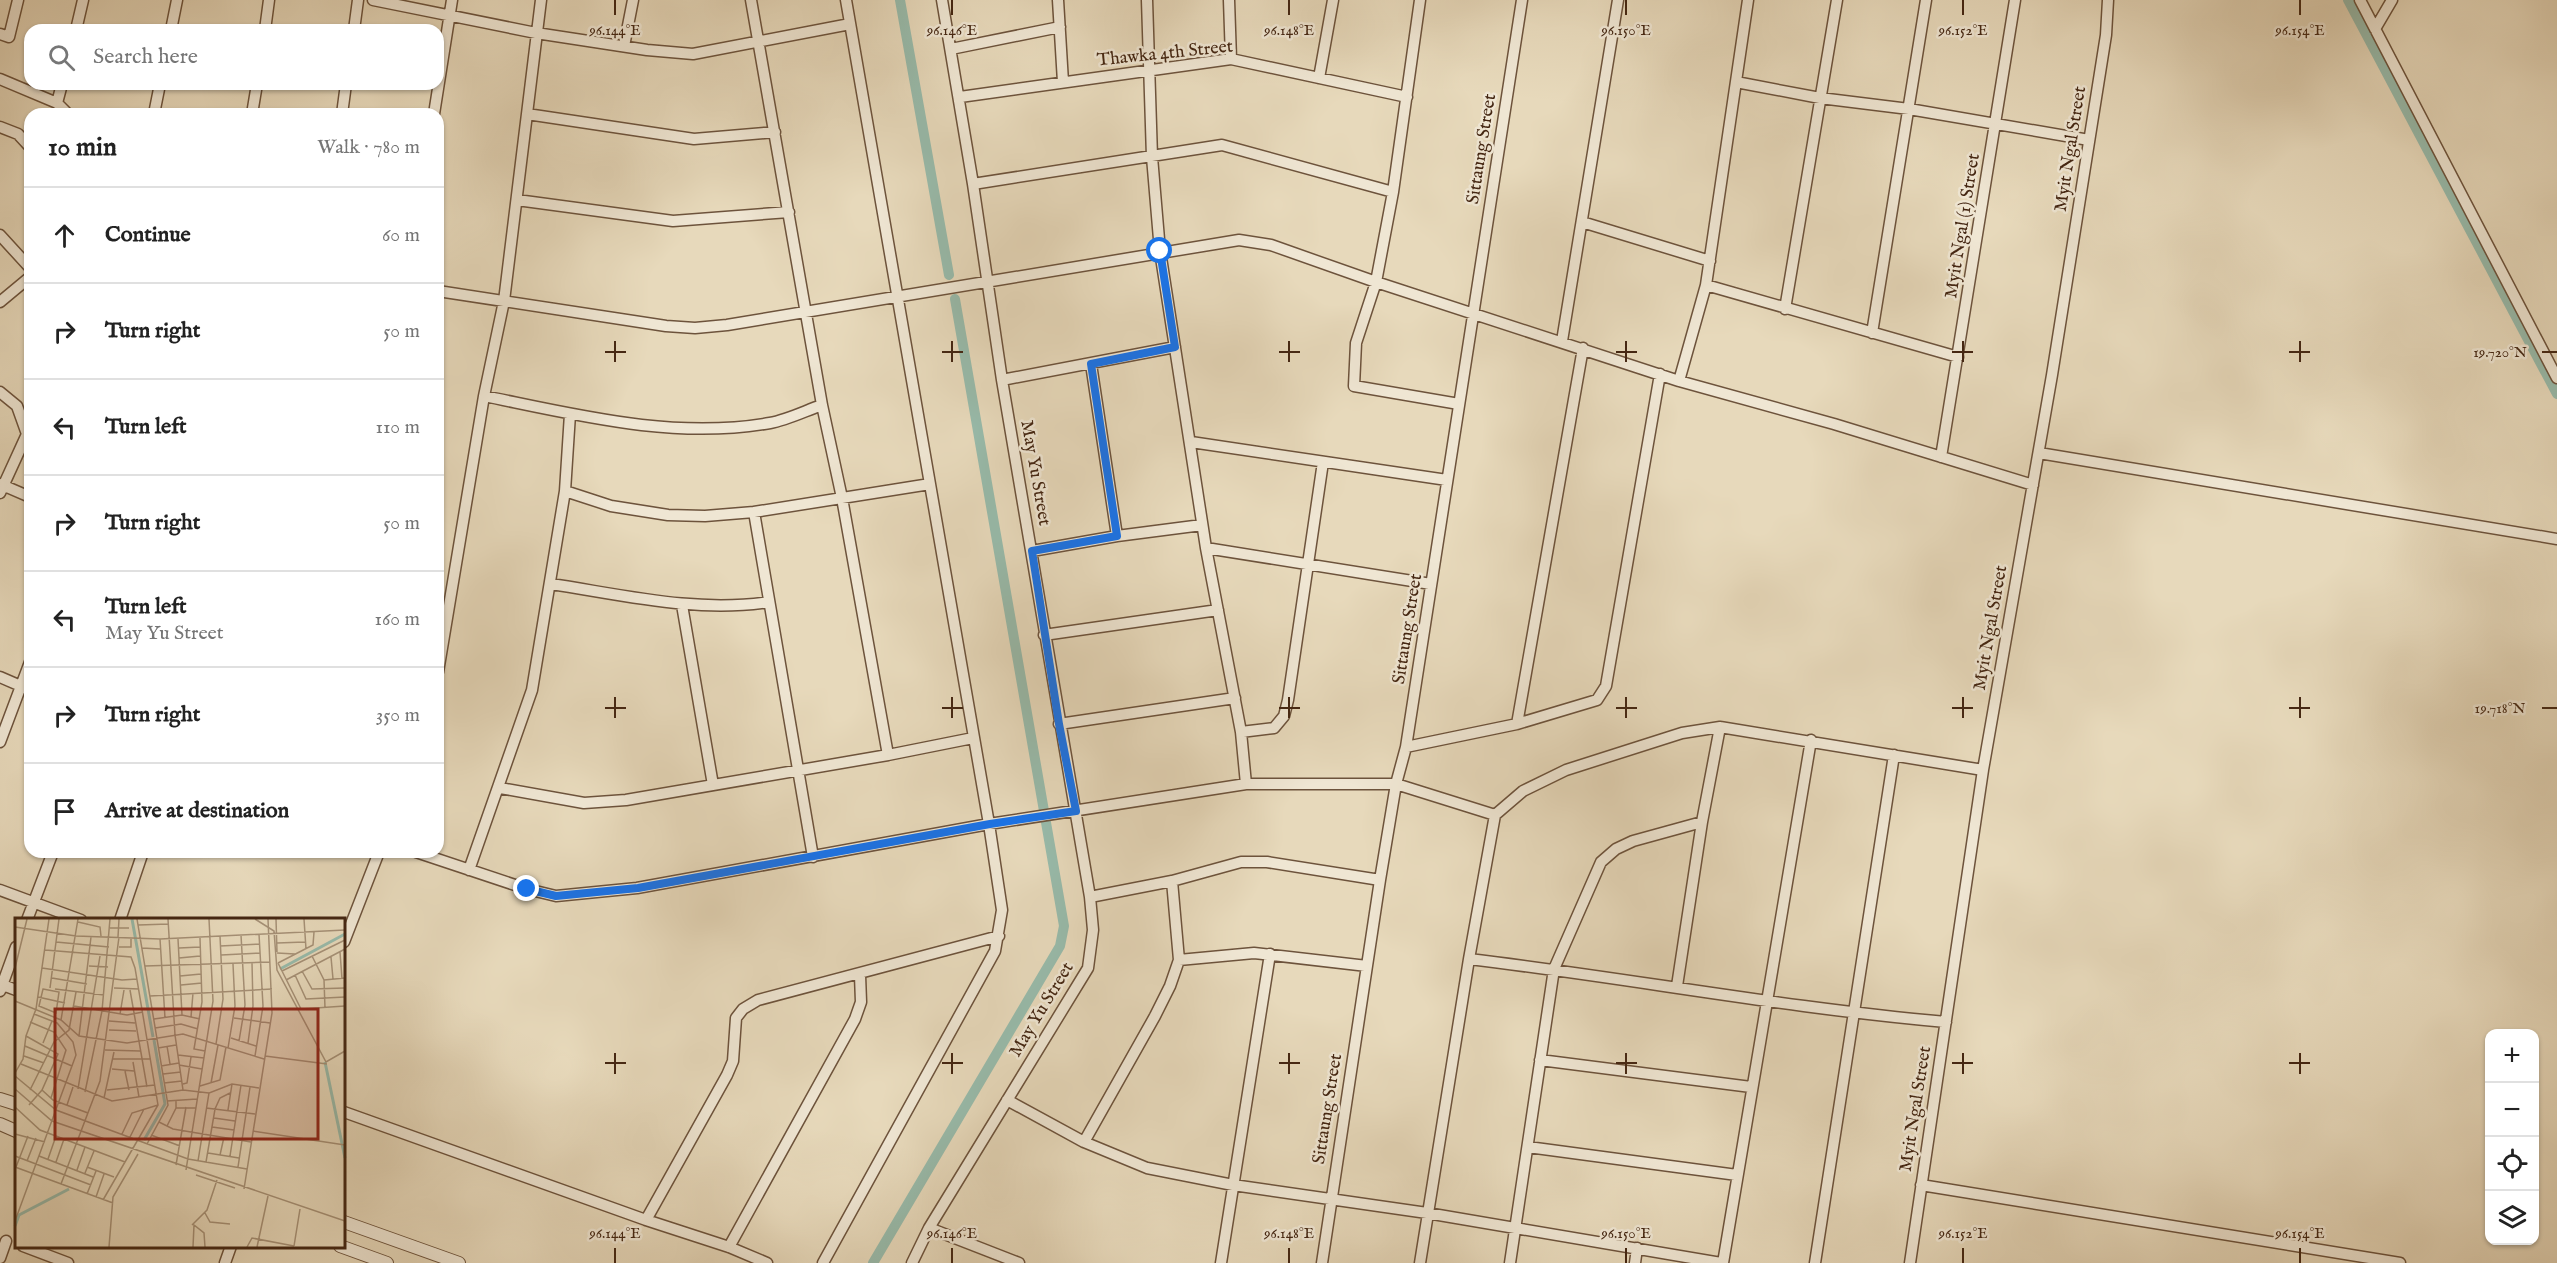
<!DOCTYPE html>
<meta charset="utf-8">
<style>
:root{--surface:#fff;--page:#f2f2f2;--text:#222;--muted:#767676;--line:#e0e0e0}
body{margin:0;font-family:"IM FELL English",serif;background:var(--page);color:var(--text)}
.controls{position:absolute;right:18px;bottom:18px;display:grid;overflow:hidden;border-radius:12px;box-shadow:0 2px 4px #0004}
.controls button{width:54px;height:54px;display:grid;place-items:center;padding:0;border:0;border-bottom:2px solid var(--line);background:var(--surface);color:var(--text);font:30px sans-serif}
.stop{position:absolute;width:18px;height:18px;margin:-14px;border:4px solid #1a73e8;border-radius:50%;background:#fff}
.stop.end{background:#1a73e8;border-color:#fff;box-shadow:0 2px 6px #0008}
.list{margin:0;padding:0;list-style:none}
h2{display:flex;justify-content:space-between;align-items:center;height:78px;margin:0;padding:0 24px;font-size:26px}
h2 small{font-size:20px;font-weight:400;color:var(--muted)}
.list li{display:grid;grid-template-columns:39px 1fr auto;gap:18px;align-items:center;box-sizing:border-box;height:96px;padding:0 24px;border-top:2px solid var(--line)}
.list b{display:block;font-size:22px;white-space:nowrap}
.list p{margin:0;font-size:20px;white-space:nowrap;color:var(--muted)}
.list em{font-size:20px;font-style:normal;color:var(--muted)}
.icon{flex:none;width:33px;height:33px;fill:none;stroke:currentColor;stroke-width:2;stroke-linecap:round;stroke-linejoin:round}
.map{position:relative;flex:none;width:2557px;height:1263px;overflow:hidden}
.search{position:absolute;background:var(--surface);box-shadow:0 2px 4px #0004;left:24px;top:24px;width:420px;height:66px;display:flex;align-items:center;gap:15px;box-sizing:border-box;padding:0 21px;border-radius:18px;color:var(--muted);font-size:22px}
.panel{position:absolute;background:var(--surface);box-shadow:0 2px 4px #0004;left:24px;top:108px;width:420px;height:750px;border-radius:18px}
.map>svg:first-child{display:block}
</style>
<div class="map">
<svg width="2557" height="1263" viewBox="0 0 2557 1263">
<rect width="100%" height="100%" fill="#e7d9bb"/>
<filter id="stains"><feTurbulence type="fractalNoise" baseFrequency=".00333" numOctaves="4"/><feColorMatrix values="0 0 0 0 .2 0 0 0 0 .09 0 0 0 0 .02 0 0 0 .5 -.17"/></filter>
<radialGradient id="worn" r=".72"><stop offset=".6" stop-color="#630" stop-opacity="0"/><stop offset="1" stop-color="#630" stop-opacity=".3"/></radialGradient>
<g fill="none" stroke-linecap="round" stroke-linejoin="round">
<path stroke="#98bbab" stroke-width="10" d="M 900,0 L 949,275
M 2348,0 L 2557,394
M 873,1263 L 1060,946 L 1064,926 L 955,299"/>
<g stroke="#6d533c" stroke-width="13">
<path id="minor" d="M 373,0 L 536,33 L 647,50 L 693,54 L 850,24
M 751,0 L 822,405 L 842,498 L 888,755
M 1058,0 L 1063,82
M 1147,0 L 1152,157 L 1160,251 L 1206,548 L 1241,732 L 1246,784
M 1229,0 L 1231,59
M 1420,0 L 1393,192 L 1376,282 L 1356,343 L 1354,386 L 1459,404
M 2360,0 L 2557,378
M 2375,29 L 2392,0
M 76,30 L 83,0
M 171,30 L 177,0
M 265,30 L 269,0
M 354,30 L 358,0
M 0,34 L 9,37 L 18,0
M 624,46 L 633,0
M 951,49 L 1060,27
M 1319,78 L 1333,0
M 0,79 L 57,103 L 68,114
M 1736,82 L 1820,98 L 1909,109 L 2089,140
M 960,97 L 1231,59 L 1407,97
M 57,103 L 62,84
M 154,114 L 160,84
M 252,114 L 257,84
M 342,114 L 346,84
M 434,114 L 452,0
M 527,114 L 694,139 L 775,132
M 0,127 L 18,134 L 30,147
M 973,184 L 1222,145 L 1393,192
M 517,200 L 673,221 L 789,212
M 1582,222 L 1710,261
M 0,235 L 30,268
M 1706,285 L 1958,357
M 438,291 L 666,326 L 695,328 L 727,325 L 1239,240 L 1271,245 L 1376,282 L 1679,381 L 1834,424 L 2033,485
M 0,302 L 30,277
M 1785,309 L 1837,0
M 1872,333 L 1926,0
M 1562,341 L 1618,0
M 1091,364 L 1117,536
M 1002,380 L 1175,347
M 1679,381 L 1706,285 L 1748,0
M 0,392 L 17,406 L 27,434 L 0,493
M 484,396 C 577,415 674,440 770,423 C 787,420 805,411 822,405
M 1191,442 L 1447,480
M 2039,453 L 2557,539
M 1941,457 L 2015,0
M 0,484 L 30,497
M 565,491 L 611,506 L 668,515 L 705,516 L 754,512 L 930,484
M 754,512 L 813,857
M 1206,548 L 1431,584
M 1032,551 L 1117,536 L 1202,525
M 551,584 C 624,595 696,613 769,602
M 682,605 L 713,785
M 1044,635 L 1218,610
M 438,672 L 484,396 L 504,301 L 541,0
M 0,677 L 30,690
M 1059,724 L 1235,698
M 1517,724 L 1583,348
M 1241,732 L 1274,728 L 1284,716 L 1288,700 L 1323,462
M 0,742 L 30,662
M 1406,747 L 1517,724 L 1597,700 L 1606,686 L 1660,374
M 500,788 L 584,803 L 626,800 L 888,755 L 973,738
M 416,852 L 527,889 L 556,896 L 637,888 L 989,824 L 1246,784 L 1396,784 L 1495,815
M 469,870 L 532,690 L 565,491 L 570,414
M 0,890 L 81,920
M 1090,897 L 1172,881 L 1241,862 L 1267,862 L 1380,880
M 27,920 L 53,852
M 120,920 L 143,852
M 344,942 L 379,852
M 1469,959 C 1628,978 1786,1008 1946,1022
M 1179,960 L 1254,953 L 1367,966
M 0,984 L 16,990
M 1677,986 L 1702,822 L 1720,727
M 0,991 L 16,947
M 1540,1060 L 1751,1087
M 1007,1100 L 1084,1142 L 1147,1168 L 1233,1185 L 1427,1213 L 1721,1263
M 344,1112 L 646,1220 L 729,1247 L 767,1263
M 1084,1142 L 1155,1016 L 1170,986 L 1179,960 L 1172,881
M 1528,1147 L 1737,1175
M 1921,1185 L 2400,1263
M 646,1220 L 727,1075 L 733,1061 L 736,1018 L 743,1009 L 758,1000 L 999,936
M 929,1228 L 1019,1263
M 23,1246 L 68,1263
M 729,1247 L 855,1019 L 861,1002 L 860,975
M 0,1258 L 6,1241
M 225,1263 L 231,1246
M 823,1263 L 995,951 L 1002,910 L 989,824 L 846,0
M 912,1263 L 929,1228 L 1088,968 L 1093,930 L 1090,897 L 1002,380 L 973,184 L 942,0
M 1221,1263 L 1270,954
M 1322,1263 L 1380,880 L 1396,784 L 1406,747 L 1522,0
M 1420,1263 L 1469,959 L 1495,815 L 1523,791 L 1566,770 L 1682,733 L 1720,727 L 1983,770
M 1510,1263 L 1554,969 L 1601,862 L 1616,849 L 1633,841 L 1702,822
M 1635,1263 L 1637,1248
M 1723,1263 L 1811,740
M 1815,1263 L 1894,755
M 1910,1263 L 1983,770 L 2052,375 L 2106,35 L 2108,0"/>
</g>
<g stroke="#6d533c" stroke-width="14">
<path id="tertiary" d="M 0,1099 L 16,1104
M 0,1124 L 16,1131
M 344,1222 L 459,1263
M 340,1246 L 387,1263"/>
</g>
<use href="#minor" stroke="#efe6d3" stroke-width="10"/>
<use href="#tertiary" stroke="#efe6d3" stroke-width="12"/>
</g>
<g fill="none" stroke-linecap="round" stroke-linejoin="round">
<path stroke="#1a73e8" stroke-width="8" d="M 527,889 L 556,896 L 638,888 L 990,824 L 1076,811 L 1059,724 L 1032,551 L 1117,536 L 1091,364 L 1175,347 L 1160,251"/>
</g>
<path fill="none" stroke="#442612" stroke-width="2" d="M 615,0 L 615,15M 952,0 L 952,15M 1289,0 L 1289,15M 1626,0 L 1626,15M 1963,0 L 1963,15M 2300,0 L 2300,15M 615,341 L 615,362M 952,341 L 952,362M 1289,341 L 1289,362M 1626,341 L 1626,362M 1963,341 L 1963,362M 2300,341 L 2300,362M 605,352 L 626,352M 942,352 L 963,352M 1279,352 L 1300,352M 1616,352 L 1637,352M 1952,352 L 1973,352M 2289,352 L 2310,352M 2542,352 L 2557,352M 615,697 L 615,718M 952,697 L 952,718M 1289,697 L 1289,718M 1626,697 L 1626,718M 1963,697 L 1963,718M 2300,697 L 2300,718M 605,708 L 626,708M 942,708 L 963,708M 1279,708 L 1300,708M 1616,708 L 1637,708M 1952,708 L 1973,708M 2289,708 L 2310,708M 2542,708 L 2557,708M 615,1053 L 615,1074M 952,1053 L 952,1074M 1289,1053 L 1289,1074M 1626,1053 L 1626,1074M 1963,1053 L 1963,1074M 2300,1053 L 2300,1074M 605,1063 L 626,1063M 942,1063 L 963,1063M 1279,1063 L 1300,1063M 1616,1063 L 1637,1063M 1952,1063 L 1973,1063M 2289,1063 L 2310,1063M 615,1248 L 615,1263M 952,1248 L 952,1263M 1289,1248 L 1289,1263M 1626,1248 L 1626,1263M 1963,1248 L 1963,1263M 2300,1248 L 2300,1263"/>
<g text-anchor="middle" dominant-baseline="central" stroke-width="5" stroke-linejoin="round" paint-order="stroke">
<g font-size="18" fill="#442612" stroke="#efe6d3">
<text transform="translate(1165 54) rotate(-6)">Thawka 4th Street</text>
<text transform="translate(1482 149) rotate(-81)">Sittaung Street</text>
<text transform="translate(2071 149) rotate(-81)">Myit Ngal Street</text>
<text transform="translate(1963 226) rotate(-81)">Myit Ngal (1) Street</text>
<text transform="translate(1035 473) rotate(80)">May Yu Street</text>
<text transform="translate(1991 628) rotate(-80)">Myit Ngal Street</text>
<text transform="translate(1408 629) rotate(-81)">Sittaung Street</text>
<text transform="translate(1042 1010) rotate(-59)">May Yu Street</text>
<text transform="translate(1328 1109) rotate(-81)">Sittaung Street</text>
<text transform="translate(1916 1109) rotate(-81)">Myit Ngal Street</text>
</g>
</g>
<g transform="translate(15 918)">
<rect width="330" height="330" fill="#e7d9bb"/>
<path fill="none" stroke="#98bbab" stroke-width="3" d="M 117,1 L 138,119M 265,51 L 330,16M 310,144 L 330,240M 129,222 L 150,186 L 139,122M 0,308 L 4,297 L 54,271"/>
<path fill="none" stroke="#a69177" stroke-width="1.5" d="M 122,1 L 153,187 L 132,226M 153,1 L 160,117 L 168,172M 240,1 L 259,13 L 262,52 L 311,144 L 330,133M 261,1 L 262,34M 289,1 L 291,31M 63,4 L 85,9 L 86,18M 123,7 L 154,6M 0,9 L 61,18 L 145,21 L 330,12M 95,10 L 114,10M 103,19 L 104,1M 185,20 L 187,84 L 179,131 L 190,133M 145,21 L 150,100M 163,21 L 167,97M 41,24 L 94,29M 262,25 L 290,24M 205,28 L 244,26M 104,29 L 116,29 L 116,20M 127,30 L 145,31M 164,30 L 185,29M 30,32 L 116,39 L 120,50 L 143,187 L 88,282M 325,34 L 327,61M 262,35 L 280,36M 206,37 L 245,35M 297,38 L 309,62 L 310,90M 316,39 L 318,61M 164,40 L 185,38M 263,45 L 286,91 L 330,88M 263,45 L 298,27 L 299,14M 74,48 L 93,49M 130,48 L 255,44M 0,50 L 12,1M 27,50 L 107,62 L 122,61M 267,53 L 330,22M 287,53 L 297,71 L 330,70M 280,57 L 291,81 L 330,79M 165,58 L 186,56M 37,60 L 72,66M 271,62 L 330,31M 309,62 L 330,60M 166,67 L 187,65M 35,70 L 44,1M 99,70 L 124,71M 28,71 L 44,74 L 41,95 L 24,88 ZM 40,71 L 89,77M 115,72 L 132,169M 135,78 L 257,71M 23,79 L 50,85M 0,83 L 46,102 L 64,118 L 112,125 L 168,116 L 249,141M 59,88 L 112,97 L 128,94M 105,96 L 109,72M 176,99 L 178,75M 219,100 L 255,105M 139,101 L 167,97 L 185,101M 46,102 L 63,1M 94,103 L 120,105M 15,104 L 39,114 L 51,132 L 36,180M 140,110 L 166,106 L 183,111M 94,112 L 121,113M 11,118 L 43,136 L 27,172 L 14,187M 64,118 L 76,19M 216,120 L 241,128M 224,123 L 230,87 L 226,17M 28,125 L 37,103M 233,125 L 238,88 L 237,45M 201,126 L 208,81 L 205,18M 10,128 L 57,148M 152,128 L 155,146M 143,130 L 161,127M 213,130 L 220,88 L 218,46M 90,132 L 125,133M 163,137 L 189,140M 9,138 L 29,145M 240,138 L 248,88 L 244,16M 250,138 L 312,146M 98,141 L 136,141M 118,144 L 124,179M 6,146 L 97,183 L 168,172 L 194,175M 164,147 L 187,151M 146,148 L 164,145M 97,151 L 119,153M 110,153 L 114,172M 0,155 L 8,141 L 11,118 L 21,91 L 34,1M 148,156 L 166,154M 0,158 L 41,192 L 173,241 L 232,251M 149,165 L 167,163M 196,165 L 203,127M 168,166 L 172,165 L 176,139M 185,168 L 205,162 L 211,129M 0,171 L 37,203 L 330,303M 63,171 L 85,38M 15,172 L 39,124 L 54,112 L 61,74M 27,172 L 38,182 L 73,195M 92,172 L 140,167M 70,174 L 87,93 L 95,1M 89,180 L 99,134M 152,183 L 182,181M 52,187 L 58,169M 0,189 L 25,212 L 110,244M 161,190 L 181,190M 191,190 L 240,196M 213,192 L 217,166M 199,200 L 220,203M 144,204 L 158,211 L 236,224M 152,208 L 161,190 L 161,182M 197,209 L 219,212M 238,213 L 330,227M 0,216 L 30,224M 107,216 L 117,195 L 143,187M 136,217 L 165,228M 115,219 L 129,191M 193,235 L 224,240M 205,237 L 209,219M 0,238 L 76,267M 24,238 L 78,259M 215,238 L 226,167M 33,241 L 41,218M 12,243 L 21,220M 183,243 L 194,175 L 217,166 L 244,170M 41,244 L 49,221M 191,244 L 200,191 L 205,180 L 215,175M 161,247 L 171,189M 0,249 L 98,285M 1,249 L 13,218M 72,249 L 99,259M 223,249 L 235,169M 62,252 L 70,229M 171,252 L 198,83 L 194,1M 70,255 L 79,233M 181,257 L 220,270M 46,266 L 85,163 L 104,19M 229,271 L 257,95 L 253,1M 72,276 L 81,253M 81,279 L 89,256M 190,295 L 195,304 L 215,306M 0,303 L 61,137 L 58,124 L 42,105 L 19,96M 177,307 L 192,292 L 202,262M 279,328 L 285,291M 94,329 L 98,279 L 123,236M 178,329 L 179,307 L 189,315 L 190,329M 232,329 L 237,320 L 279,328M 242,329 L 253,278"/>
<path fill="#8f2418" fill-opacity="0.15" stroke="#8f2418" stroke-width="3" d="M 40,91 L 303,91 L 303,221 L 40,221 Z"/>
<rect width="330" height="330" fill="none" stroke="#442612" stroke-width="3"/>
</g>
<g font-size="15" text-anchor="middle" fill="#442612" stroke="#efe6d3" stroke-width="5" stroke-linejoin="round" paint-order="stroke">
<text x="615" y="35">96.144°E</text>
<text x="952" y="35">96.146°E</text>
<text x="1289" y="35">96.148°E</text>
<text x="1626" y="35">96.150°E</text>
<text x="1963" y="35">96.152°E</text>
<text x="2300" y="35">96.154°E</text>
<text x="2500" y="357">19.720°N</text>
<text x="2500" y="713">19.718°N</text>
<text x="615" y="1238">96.144°E</text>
<text x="952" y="1238">96.146°E</text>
<text x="1289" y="1238">96.148°E</text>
<text x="1626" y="1238">96.150°E</text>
<text x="1963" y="1238">96.152°E</text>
<text x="2300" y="1238">96.154°E</text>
</g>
<rect width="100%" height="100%" filter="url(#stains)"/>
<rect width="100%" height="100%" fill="url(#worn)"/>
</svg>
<div class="controls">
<button>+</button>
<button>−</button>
<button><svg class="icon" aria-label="locate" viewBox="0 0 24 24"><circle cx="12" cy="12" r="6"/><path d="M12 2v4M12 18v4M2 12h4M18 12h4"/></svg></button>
<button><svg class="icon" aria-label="layers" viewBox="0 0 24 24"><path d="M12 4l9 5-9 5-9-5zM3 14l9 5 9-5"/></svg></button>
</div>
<div class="stop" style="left:1160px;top:251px"></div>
<div class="stop end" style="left:527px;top:889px"></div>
<div class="search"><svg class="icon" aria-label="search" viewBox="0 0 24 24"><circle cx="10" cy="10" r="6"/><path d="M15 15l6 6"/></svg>Search here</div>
<section class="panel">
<h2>10 min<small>Walk · 780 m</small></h2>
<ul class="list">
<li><svg class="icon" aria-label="ahead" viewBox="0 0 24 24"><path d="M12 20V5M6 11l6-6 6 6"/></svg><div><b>Continue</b></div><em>60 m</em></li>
<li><svg class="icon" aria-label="right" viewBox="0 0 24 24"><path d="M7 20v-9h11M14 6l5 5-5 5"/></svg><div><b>Turn right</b></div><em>50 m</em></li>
<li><svg class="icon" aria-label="left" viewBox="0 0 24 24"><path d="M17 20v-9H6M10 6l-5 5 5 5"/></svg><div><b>Turn left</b></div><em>110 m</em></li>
<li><svg class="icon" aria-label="right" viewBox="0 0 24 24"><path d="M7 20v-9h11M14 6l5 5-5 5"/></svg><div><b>Turn right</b></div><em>50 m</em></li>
<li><svg class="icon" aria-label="left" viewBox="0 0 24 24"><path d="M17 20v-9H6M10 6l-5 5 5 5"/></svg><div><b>Turn left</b><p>May Yu Street</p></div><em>160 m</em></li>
<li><svg class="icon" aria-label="right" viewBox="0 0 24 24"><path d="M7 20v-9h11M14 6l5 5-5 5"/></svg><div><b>Turn right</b></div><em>350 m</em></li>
<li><svg class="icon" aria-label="arrive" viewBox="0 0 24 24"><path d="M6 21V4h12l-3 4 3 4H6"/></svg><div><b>Arrive at destination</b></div></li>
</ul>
</section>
</div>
